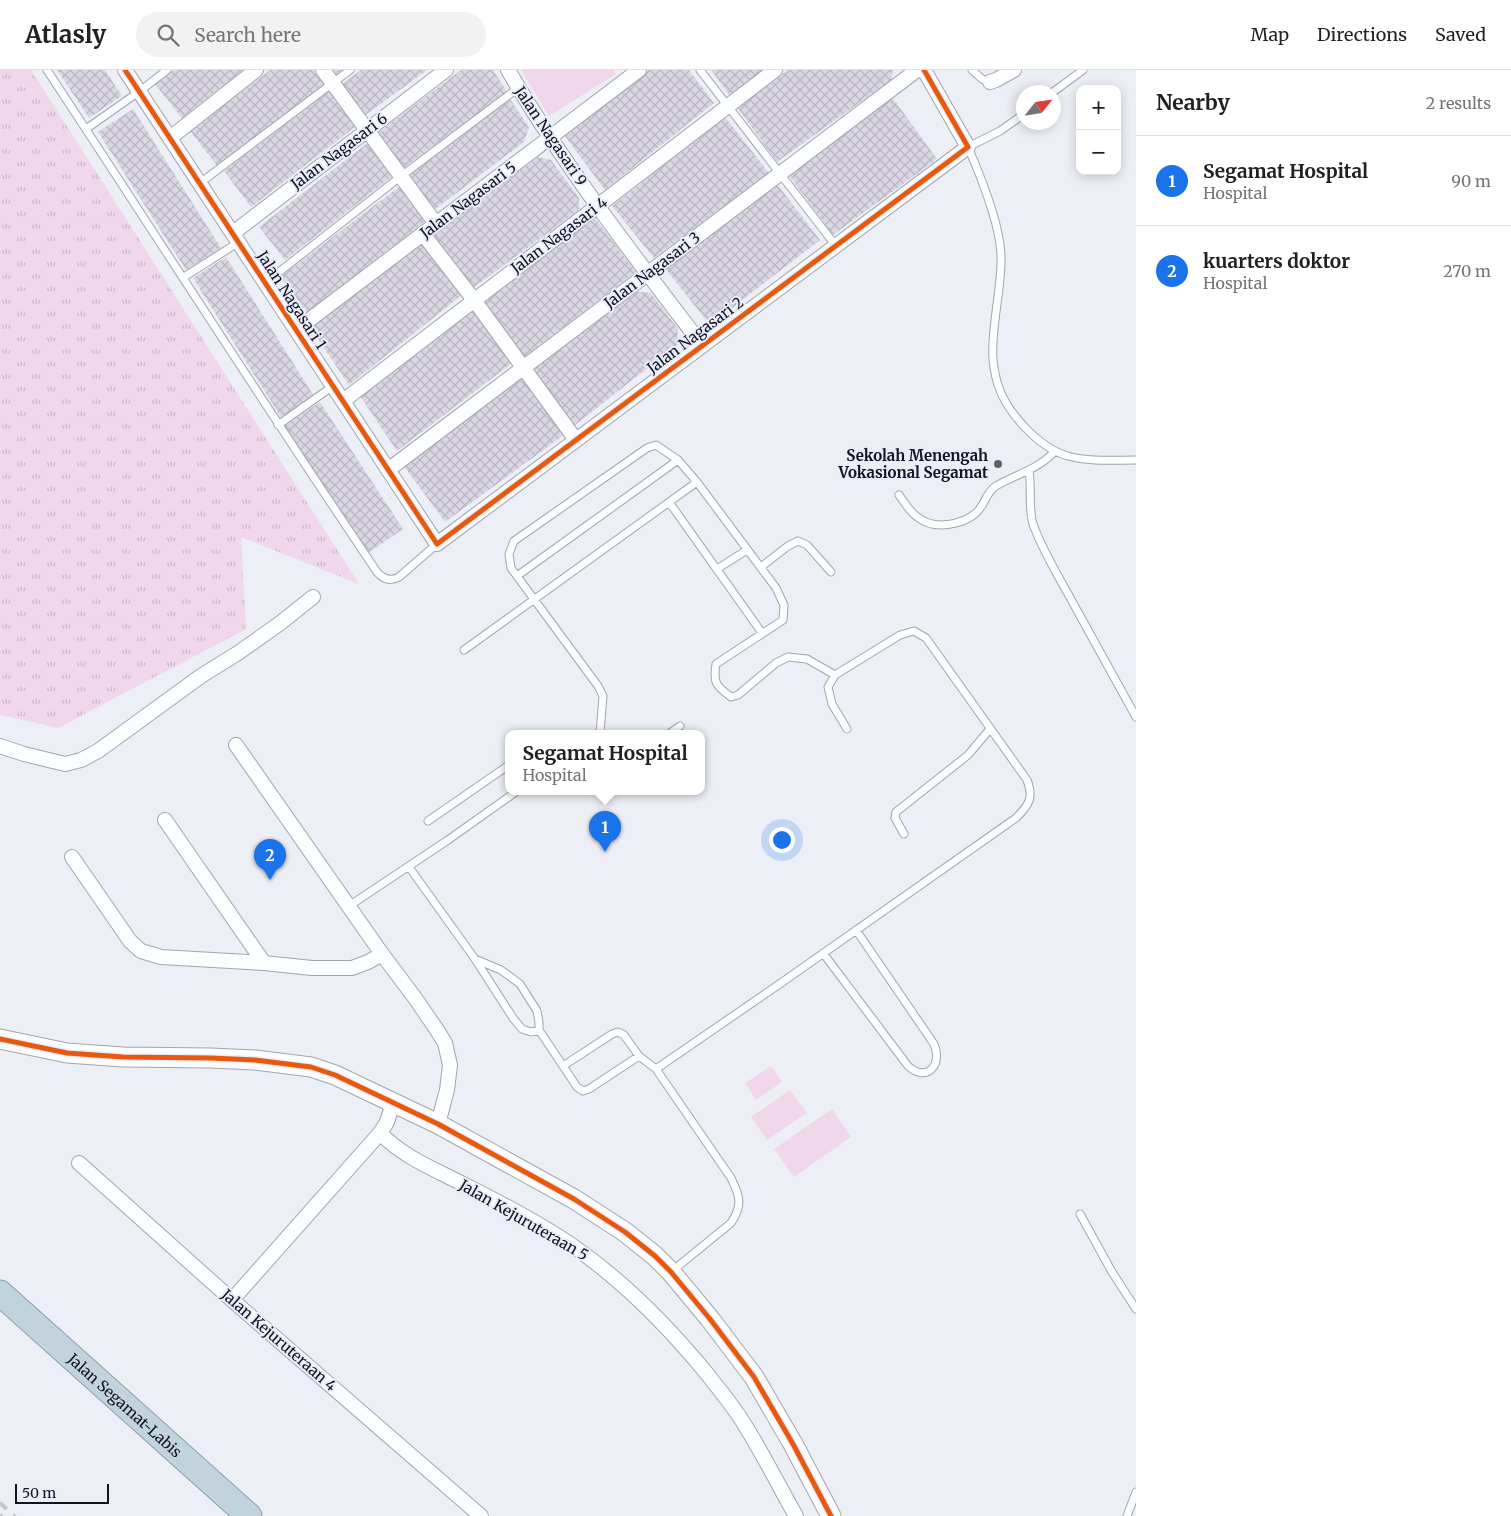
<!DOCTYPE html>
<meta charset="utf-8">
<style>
:root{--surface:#fff;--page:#f2f2f2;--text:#202124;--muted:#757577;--line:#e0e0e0;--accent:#1a73e8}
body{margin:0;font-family:Merriweather,serif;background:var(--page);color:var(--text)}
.controls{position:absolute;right:15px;top:15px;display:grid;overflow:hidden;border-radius:10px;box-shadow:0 2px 12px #0003}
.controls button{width:45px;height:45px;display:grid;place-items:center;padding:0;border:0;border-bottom:1px solid var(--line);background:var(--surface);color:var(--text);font:25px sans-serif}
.compass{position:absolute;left:1016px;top:15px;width:45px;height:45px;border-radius:50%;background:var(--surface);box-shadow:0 2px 12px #0003;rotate:60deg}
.scale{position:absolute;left:15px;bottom:12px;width:94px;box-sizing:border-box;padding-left:5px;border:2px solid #12141f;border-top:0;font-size:14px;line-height:18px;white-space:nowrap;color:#12141f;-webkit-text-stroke:4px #e9ecfa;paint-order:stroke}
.you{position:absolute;left:781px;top:769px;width:18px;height:18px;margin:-12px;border:4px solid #fff;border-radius:50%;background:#1a73e8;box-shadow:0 0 0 8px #1a73e833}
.badge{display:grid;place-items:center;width:32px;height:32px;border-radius:50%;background:var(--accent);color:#fff;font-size:16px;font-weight:700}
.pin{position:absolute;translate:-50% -41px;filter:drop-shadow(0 1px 2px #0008)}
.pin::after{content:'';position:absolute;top:26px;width:18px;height:15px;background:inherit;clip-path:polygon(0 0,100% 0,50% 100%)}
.popup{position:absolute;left:505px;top:660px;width:200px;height:65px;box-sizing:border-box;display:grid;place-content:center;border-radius:10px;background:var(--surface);filter:drop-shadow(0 1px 4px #0005);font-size:16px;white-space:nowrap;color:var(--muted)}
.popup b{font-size:19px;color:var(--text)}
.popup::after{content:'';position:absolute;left:50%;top:100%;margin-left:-10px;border:10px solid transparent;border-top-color:var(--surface)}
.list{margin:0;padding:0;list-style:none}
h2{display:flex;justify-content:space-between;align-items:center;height:65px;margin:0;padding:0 20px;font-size:21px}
h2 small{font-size:16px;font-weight:400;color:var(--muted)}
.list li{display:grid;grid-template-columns:32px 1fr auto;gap:15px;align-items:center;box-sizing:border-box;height:90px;padding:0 20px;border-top:1px solid var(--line)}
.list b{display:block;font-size:19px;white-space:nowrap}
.list p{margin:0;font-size:16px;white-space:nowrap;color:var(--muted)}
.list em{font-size:16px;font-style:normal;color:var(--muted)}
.icon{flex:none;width:28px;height:28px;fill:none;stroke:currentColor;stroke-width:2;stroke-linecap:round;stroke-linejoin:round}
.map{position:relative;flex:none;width:1136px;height:1446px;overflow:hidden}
header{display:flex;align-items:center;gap:30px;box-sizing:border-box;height:70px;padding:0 25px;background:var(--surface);border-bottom:1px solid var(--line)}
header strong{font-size:24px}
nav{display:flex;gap:28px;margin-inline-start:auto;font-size:18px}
.search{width:350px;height:45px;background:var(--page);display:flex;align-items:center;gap:12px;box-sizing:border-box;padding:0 18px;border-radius:28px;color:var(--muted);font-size:19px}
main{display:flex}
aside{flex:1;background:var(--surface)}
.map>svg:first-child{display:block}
</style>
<header>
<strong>Atlasly</strong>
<div class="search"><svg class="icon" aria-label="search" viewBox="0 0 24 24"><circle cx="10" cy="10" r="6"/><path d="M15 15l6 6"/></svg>Search here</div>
<nav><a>Map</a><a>Directions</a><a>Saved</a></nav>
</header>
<main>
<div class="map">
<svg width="1136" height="1446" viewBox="0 0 1136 1446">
<defs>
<pattern id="grass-tufts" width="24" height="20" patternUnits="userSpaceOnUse" patternTransform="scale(1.25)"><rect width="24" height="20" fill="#f0d7ea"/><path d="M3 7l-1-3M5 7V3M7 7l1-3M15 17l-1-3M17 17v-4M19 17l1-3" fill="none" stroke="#cdb8c8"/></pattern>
<pattern id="building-cross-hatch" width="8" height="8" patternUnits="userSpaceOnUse" patternTransform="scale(1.25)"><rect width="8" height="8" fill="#dad6e3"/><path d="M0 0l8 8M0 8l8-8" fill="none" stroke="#bab7c2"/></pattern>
</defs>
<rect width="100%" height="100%" fill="#edeff6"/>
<path fill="url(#grass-tufts)" d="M 0,0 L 31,0 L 359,514 L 241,467 L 246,559 L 58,658 L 0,645 Z"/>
<path fill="#f0d7ea" d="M 521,0 L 613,0 L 616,4 L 549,46 Z
M 771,996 L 782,1012 L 756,1030 L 745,1013 Z
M 790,1020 L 807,1043 L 767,1070 L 751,1047 Z
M 832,1039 L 851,1067 L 794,1107 L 774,1079 Z"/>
<path fill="url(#building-cross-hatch)" d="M 57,0 L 105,0 L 122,26 L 89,48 Z
M 173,0 L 243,0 L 182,48 L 155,14 Z
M 270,0 L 314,0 L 325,15 L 218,97 L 190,61 Z
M 327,0 L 342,0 L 332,7 Z
M 361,0 L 427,0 L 363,47 L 340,15 Z
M 461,0 L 493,0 L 507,22 L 402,99 L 376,64 Z
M 648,0 L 689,0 L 714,33 L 605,120 L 564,65 Z
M 711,0 L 764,0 L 730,26 Z
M 788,0 L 893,0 L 891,10 L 777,92 L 737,37 Z
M 329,21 L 356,56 L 251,137 L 224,101 Z
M 892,27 L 937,89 L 833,165 L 788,104 Z
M 510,29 L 529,57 L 524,72 L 433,141 L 407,106 Z
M 133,39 L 221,178 L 186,200 L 98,62 Z
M 725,47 L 769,103 L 654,188 L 612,136 Z
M 369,72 L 394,105 L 285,190 L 259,157 Z
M 538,87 L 551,90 L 579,128 L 579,140 L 473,218 L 434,165 Z
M 777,114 L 820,170 L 710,255 L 665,198 Z
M 400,116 L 426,151 L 307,242 L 280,207 Z
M 595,148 L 636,202 L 524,287 L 483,231 Z
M 417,168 L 462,225 L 349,315 L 310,257 Z
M 226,187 L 314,326 L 281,347 L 193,208 Z
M 634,221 L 651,223 L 678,259 L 677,275 L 575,355 L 532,298 Z
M 472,239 L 512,293 L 397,381 L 360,326 Z
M 522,308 L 564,365 L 445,452 L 403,395 Z
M 320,332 L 403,459 L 368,483 L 284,356 Z"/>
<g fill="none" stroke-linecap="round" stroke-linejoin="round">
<g stroke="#a3a5ad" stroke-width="9">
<path id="lane" d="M 47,0 C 157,167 265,336 377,502 C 383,509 390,512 399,507 L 437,474
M 700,0 L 836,176
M 972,0 L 982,9 L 990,12
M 1053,22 L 1083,0
M 1024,44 L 1000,61 L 968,77 C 981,107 1002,158 1001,190 C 1001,218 994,245 993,273 C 992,286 994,302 998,315 C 1007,343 1039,378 1068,386 C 1089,392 1114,390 1136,390
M 86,59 L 140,21 L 167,0
M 200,113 L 350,0
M 184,207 L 239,172
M 265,213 L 400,107 L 518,18
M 278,355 L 333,316
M 1029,401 C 1032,418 1028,437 1033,454 C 1043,482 1059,507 1073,533 C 1094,571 1115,609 1136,647
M 899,425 C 905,433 910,443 919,448 C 934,460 962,455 976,443 C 985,435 986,422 996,416 C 1017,404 1039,399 1055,381
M 669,432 L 762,563
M 761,497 L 788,476 L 798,471 L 807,475 L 831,502
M 717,499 L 747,480
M 517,506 L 678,390
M 464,580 L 697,412
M 600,663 L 603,626 L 598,616 L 511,498 L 509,484 L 514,471 L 647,378 L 656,375 L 678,390 L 697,412 L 776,518 L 784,535 L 783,550 L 716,594 C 713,613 716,616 731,627 L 738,625 L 776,593 L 788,587 L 807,589 L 835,605
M 670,663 L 680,656
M 428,751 L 509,695
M 904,764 L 895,748 L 896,742 L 968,685 L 990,659
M 409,797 L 475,889 L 513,948 L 522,959 L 531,962 L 539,960 L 539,952 L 537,941 L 520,914 L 501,900 L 475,889
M 349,836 L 448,770 L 517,721
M 823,883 L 908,996 C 927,1013 943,995 934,974 L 856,860
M 539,960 L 563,996 L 612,964 L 618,962 L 624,965 L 639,986 L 656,999 L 731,1108 C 740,1126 743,1135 731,1153 L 671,1202
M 563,996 L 577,1017 L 583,1021 L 589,1019 L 639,986
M 656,999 L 781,913 L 1016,748 C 1029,735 1034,728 1027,710 L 926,568 L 914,561 L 900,565 L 835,605 L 828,617 L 832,634 L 847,659
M 1080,1144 L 1112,1202 L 1136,1239
M 1127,1446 L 1136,1422"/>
</g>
<g stroke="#a3a5ad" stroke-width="16">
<path id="street" d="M 125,0 L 437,474 L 968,77 L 924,0
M 323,0 L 436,154
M 508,0 C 565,97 634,186 702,275
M 990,12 L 996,10 L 1014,0
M 170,68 L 256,0
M 233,163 L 446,0
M 423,164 L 474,230 L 576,370
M 296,260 L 639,0
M 343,331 L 775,0
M 388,400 L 917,0
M 236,675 L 382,884 L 415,928 L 437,960 L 445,973 L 450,995 L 447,1020 L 438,1054
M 0,676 L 24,684 L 65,694 L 81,690 L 98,681 L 201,606 L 238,583 L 279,554 L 313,527
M 165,750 L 264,893
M 72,787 L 130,871 L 141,881 L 161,887 L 264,893 L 312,898 L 352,898 L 368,892 L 382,884
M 380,1063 C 403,1087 434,1099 463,1114 C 493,1129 524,1145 553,1163 C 613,1200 663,1250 708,1305 C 721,1322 735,1338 746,1357 C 764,1386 779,1416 796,1446
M 79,1093 L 232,1230 L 481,1446
M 232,1230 L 380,1063 L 387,1052 L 393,1033"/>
</g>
<g stroke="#a3a5ad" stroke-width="21">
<path id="secondary" d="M 0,969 L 67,983 L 123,987 L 210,988 L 255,990 L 311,997 L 335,1005 L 438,1054 L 574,1129 L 625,1162 L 655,1186 L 671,1202 L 710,1249 L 754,1307 L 793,1374 L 831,1446"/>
</g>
<g stroke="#8b9fad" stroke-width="27">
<g id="highway">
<path id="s1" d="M 0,1223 L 249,1446"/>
</g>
</g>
<use href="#lane" stroke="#fcfdfe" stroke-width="7"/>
<use href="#street" stroke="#fcfdfe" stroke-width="14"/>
<use href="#secondary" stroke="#fcfdfe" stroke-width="19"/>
<use href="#highway" stroke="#c1d3dd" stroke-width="25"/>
<path stroke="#c6c6c9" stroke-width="4" stroke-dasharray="9 9" stroke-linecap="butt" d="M 0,1433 L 15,1446
M 0,1445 L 2,1446"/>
<g stroke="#e9ecfa" stroke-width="8">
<path id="cycleway" d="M 125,0 L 437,474 L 968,77 L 924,0
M 0,969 L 67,983 L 123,987 L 210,988 L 255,990 L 311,997 L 335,1005 L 438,1054 L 574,1129 L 625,1162 L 655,1186 L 671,1202 L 710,1249 L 754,1307 L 793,1374 L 831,1446"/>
</g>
<use href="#cycleway" stroke="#e8590c" stroke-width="5"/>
</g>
<circle fill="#5f616a" stroke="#e9ecfa" stroke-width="2" cx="998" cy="394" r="5"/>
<g text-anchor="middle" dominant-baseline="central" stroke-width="4" stroke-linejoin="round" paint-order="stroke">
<g font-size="15" fill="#12141f" stroke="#e9ecfa">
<text transform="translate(551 66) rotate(56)">Jalan Nagasari 9</text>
<text transform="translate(339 81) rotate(-37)">Jalan Nagasari 6</text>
<text transform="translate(468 130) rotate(-37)">Jalan Nagasari 5</text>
<text transform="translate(559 165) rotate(-37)">Jalan Nagasari 4</text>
<text transform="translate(652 200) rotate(-37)">Jalan Nagasari 3</text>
<text transform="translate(292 230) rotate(57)">Jalan Nagasari 1</text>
<text transform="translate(695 265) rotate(-37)">Jalan Nagasari 2</text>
<text transform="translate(524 1150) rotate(30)">Jalan Kejuruteraan 5</text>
<text transform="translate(279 1270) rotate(41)">Jalan Kejuruteraan 4</text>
<text stroke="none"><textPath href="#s1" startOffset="168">Jalan Segamat-Labis</textPath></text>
</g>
<g font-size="15" font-weight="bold" fill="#12141f" stroke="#e9ecfa" text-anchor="end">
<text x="988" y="385">Sekolah Menengah<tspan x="988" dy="17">Vokasional Segamat</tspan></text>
</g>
</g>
</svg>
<div class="controls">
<button>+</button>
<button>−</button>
</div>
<svg class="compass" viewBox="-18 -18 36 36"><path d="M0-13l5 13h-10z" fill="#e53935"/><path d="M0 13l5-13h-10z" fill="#757577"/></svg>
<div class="scale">50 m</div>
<div class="you"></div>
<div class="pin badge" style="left:605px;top:782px">1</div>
<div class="popup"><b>Segamat Hospital</b>Hospital</div>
<div class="pin badge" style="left:270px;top:810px">2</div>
</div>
<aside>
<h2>Nearby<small>2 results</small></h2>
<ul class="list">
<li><span class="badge">1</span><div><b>Segamat Hospital</b><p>Hospital</p></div><em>90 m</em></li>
<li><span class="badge">2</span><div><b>kuarters doktor</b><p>Hospital</p></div><em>270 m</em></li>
</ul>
</aside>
</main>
